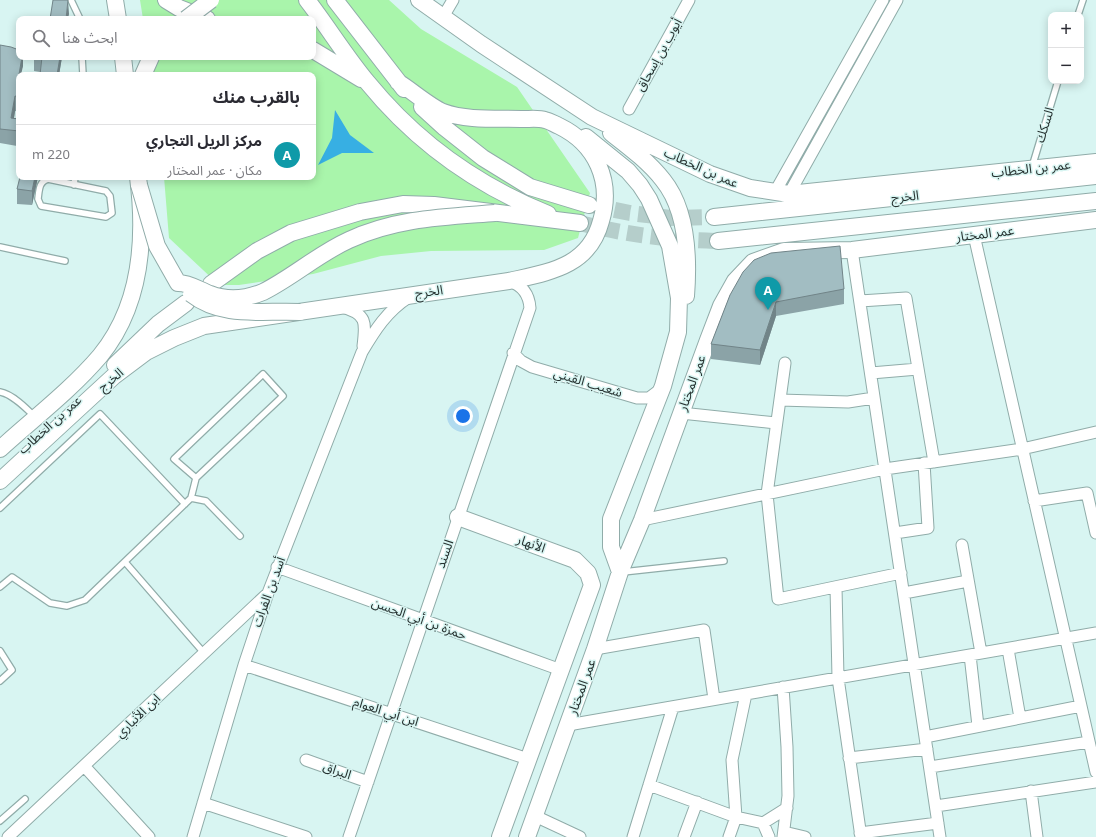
<!DOCTYPE html>
<html lang="ar">
<meta charset="utf-8">
<style>
:root{--surface:#fff;--page:#f2f2f3;--text:#2b2b33;--muted:#7c7c81;--line:#e1e1e2;--accent:#7143bb}
body{margin:0;font-family:Georgia,"Noto Sans Arabic",serif;background:var(--page);color:var(--text);direction:rtl}
.controls{position:absolute;right:12px;top:12px;display:grid;overflow:hidden;border-radius:8px;box-shadow:0 2px 10px #0003}
.controls button{width:36px;height:36px;display:grid;place-items:center;padding:0;border:0;border-bottom:1px solid var(--line);background:var(--surface);color:var(--text);font:20px sans-serif}
.you{position:absolute;left:463px;top:416px;width:14px;height:14px;margin:-10px;border:3px solid #fff;border-radius:50%;background:#1a73e8;box-shadow:0 0 0 6px #1a73e833}
.badge{display:grid;place-items:center;width:26px;height:26px;border-radius:50%;background:var(--accent);color:#fff;font-size:13px;font-weight:700}
.pin{position:absolute;translate:-50% -33px;filter:drop-shadow(0 1px 2px #0008)}
.pin::after{content:'';position:absolute;top:21px;width:14px;height:12px;background:inherit;clip-path:polygon(0 0,100% 0,50% 100%)}
.list{margin:0;padding:0;list-style:none}
h2{display:flex;justify-content:space-between;align-items:center;height:52px;margin:0;padding:0 16px;font-size:17px}
h2 small{font-size:13px;font-weight:400;color:var(--muted)}
.list li{display:grid;grid-template-columns:26px 1fr auto;gap:12px;align-items:center;box-sizing:border-box;height:56px;padding:0 16px;border-top:1px solid var(--line)}
.list b{display:block;font-size:15px;white-space:nowrap}
.list p{margin:0;font-size:13px;white-space:nowrap;color:var(--muted)}
.list em{font-size:13px;font-style:normal;color:var(--muted)}
.icon{flex:none;width:22px;height:22px;fill:none;stroke:currentColor;stroke-width:2;stroke-linecap:round;stroke-linejoin:round}
.map{position:relative;flex:none;width:1096px;height:837px;overflow:hidden;direction:ltr}
.search{position:absolute;background:var(--surface);box-shadow:0 2px 10px #0003;left:16px;top:16px;width:300px;height:44px;display:flex;align-items:center;gap:10px;box-sizing:border-box;padding:0 14px;border-radius:8px;color:var(--muted);font-size:15px}
.panel{position:absolute;background:var(--surface);box-shadow:0 2px 10px #0003;left:16px;top:72px;width:300px;height:108px;border-radius:8px;direction:rtl}
.map>svg:first-child{display:block}
</style>
<div class="map">
<svg width="1096" height="837" viewBox="0 0 1096 837">
<rect width="100%" height="100%" fill="#d8f5f2"/>
<path fill="#a9f5ab" d="M 140,0 L 389,0 L 421,29 L 517,87 L 590,193 L 578,238 L 544,250 L 431,251 L 381,256 L 313,274 L 239,285 L 219,285 L 169,238 L 164,177 L 313,177 L 313,75 L 153,75 L 150,57 L 313,57 L 313,19 L 143,19 Z"/>
<path fill="#37afe3" d="M 335,110 L 350,135 L 374,153 L 342,153 L 318,165 L 332,138 Z"/>
<g fill="none" stroke-linecap="round" stroke-linejoin="round">
<path stroke="#b5cecb" stroke-width="16" stroke-dasharray="16 8" stroke-linecap="butt" d="M 591,205 L 630,213 L 671,218 L 714,217
M 580,223 C 627,235 670,240 718,241"/>
<g stroke="#90aca9" stroke-width="8">
<path id="lane" d="M 71,0 L 80,19
M 1078,15 L 1083,0
M 82,57 L 83,75
M 1032,167 L 1058,81
M 48,179 L 106,191 L 110,196 L 112,213 L 106,217 L 41,206 L 38,199 C 39,191 39,181 48,179 Z
M 74,185 L 75,177
M 0,247 L 65,261
M 0,392 C 12,394 26,408 35,417
M 191,498 L 196,478 L 174,459 L 263,374 L 283,396 L 196,478
M 0,508 L 100,414 L 185,504
M 125,562 L 204,653
M 623,572 L 724,561
M 0,587 L 12,577 L 50,603 L 67,606 L 85,600 L 191,498 L 206,501 L 240,536
M 0,651 L 12,670 L 0,681
M 0,821 L 25,799"/>
</g>
<g stroke="#90aca9" stroke-width="13">
<path id="street" d="M 443,17 L 453,0
M 629,109 L 689,0
M 775,192 L 883,0
M 789,194 L 897,0
M 974,235 L 1096,772
M 852,250 L 940,837
M 860,301 L 906,298 L 934,462
M 342,307 C 367,314 366,322 363,346
M 513,353 L 521,361 L 532,367 L 637,398 L 649,398 L 661,389
M 785,363 L 767,494 L 778,599 L 901,573
M 871,373 L 918,369
M 780,400 L 848,402 L 874,398
M 681,413 L 776,423
M 1034,501 L 1087,493 L 1096,533
M 642,520 L 885,469 L 1022,449 L 1096,432
M 895,533 L 928,528 L 924,463
M 962,545 L 981,653
M 277,567 L 561,670
M 836,587 L 838,678 L 861,837
M 904,593 L 968,581
M 595,649 L 704,630 L 714,699
M 1008,649 L 1020,718
M 970,655 L 978,726
M 244,665 L 528,759
M 783,687 L 787,747 L 788,796 L 783,837
M 746,694 L 732,760 L 736,817 L 763,823 L 787,808
M 568,725 L 1096,633
M 925,737 L 1081,706
M 849,758 L 927,749
M 306,760 L 368,782
M 85,767 L 149,837
M 930,767 L 1089,742
M 649,785 L 736,817 L 729,837
M 1031,791 L 1037,837
M 203,803 L 306,837
M 936,806 L 1096,782
M 535,816 L 580,837
M 763,823 L 769,837
M 784,832 L 805,837
M 860,833 L 938,823
M 8,837 L 266,595
M 193,837 L 244,665 L 268,593 L 362,352 C 375,330 387,311 409,297
M 349,837 L 530,308 C 529,294 522,285 509,281
M 633,837 L 673,707
M 684,837 L 697,802"/>
</g>
<g stroke="#90aca9" stroke-width="18">
<path id="secondary" d="M 115,0 L 118,19
M 166,0 L 179,8 L 207,19
M 307,0 C 328,27 346,57 368,83 C 417,143 476,185 548,214
M 335,0 L 404,89
M 419,0 L 481,44 L 592,117 L 710,174 L 750,188 L 789,194 L 1096,162
M 313,50 L 361,79
M 123,57 L 125,75
M 143,75 L 151,57
M 422,107 L 445,128 L 483,158 L 530,187 L 589,205
M 611,133 C 629,147 649,162 663,180 C 688,211 689,258 686,296
M 586,137 L 628,171 L 640,185 L 649,199 L 670,246 L 679,298 L 678,332 L 663,386 L 611,519 L 611,547 L 620,572
M 714,217 L 1096,176
M 718,241 L 1096,201
M 211,284 L 257,251 L 291,233 L 360,212 L 403,204 L 434,205 L 580,223
M 115,365 L 158,324 L 186,303
M 0,449 C 33,419 71,390 100,356 C 141,306 146,239 138,177
M 0,481 L 114,376 L 146,352 L 174,338 L 204,326 L 509,281 C 549,272 589,267 601,221 C 613,181 596,144 559,126 C 554,124 550,121 545,120 C 539,118 530,119 524,119 C 498,118 468,121 443,112 C 429,106 411,90 398,82
M 458,517 L 575,560 L 588,573 L 592,585 L 500,837
M 527,837 L 595,649 L 620,572 L 642,520 L 708,340 L 721,306 L 735,281 L 753,262 L 784,251 L 852,250 L 1096,220"/>
</g>
<use href="#lane" stroke="#fff" stroke-width="5.5"/>
<use href="#street" stroke="#fff" stroke-width="11"/>
<use href="#secondary" stroke="#fff" stroke-width="16"/>
<g stroke="#90aca9" stroke-width="18" stroke-linecap="butt">
<path id="secondary-bridge" d="M 186,19 L 211,0
M 139,185 L 157,246 L 178,283 C 190,283 199,290 210,294 C 228,301 246,299 263,292 C 293,277 318,254 349,240 C 396,218 445,217 495,213
M 191,294 C 223,319 263,310 300,312"/>
</g>
<use href="#secondary-bridge" stroke="#fff" stroke-width="16"/>
</g>
<path fill="#8ba3a7" d="M 0,45 L 23,57 L 23,66 L 19,75 L 19,112 L 15,111 L 14,118 L 19,119 L 19,158 L 17,158 L 17,146 L 0,143 Z
M 34,57 L 62,57 L 59,75 L 34,71 Z
M 38,177 L 32,205 L 17,204 L 17,189 Z
M 844,289 L 844,304 L 776,316 L 760,365 L 711,359 L 711,344 L 730,295 Z"/>
<path fill="#718488" d="M 68,0 L 69,14 L 68,19 L 66,19 Z
M 22,57 L 23,57 L 23,66 L 21,75 L 19,75 L 19,88 L 18,80 Z
M 60,57 L 62,57 L 59,75 L 57,75 Z
M 15,96 L 15,111 L 12,130 L 11,118 Z
M 35,177 L 38,177 L 32,205 L 32,191 Z
M 776,302 L 776,316 L 760,365 L 760,350 Z"/>
<path fill="#a2bdc2" stroke="#718488" d="M 53,0 L 68,0 L 66,19 L 50,19 Z
M 0,45 L 11,47 L 19,50 L 19,57 L 22,57 L 18,80 L 19,80 L 19,97 L 15,96 L 11,118 L 19,119 L 19,143 L 17,143 L 19,131 L 0,129 Z
M 41,57 L 60,57 L 57,75 L 40,75 L 42,57 Z
M 20,177 L 35,177 L 32,191 L 17,189 Z
M 840,246 L 844,289 L 776,302 L 760,350 L 711,344 L 730,295 L 743,272 L 754,260 L 771,253 Z"/>
<g text-anchor="middle" dominant-baseline="central" stroke-width="3" stroke-linejoin="round" paint-order="stroke">
<g font-size="13" fill="#273231" stroke="#d8f5f2">
<text transform="translate(659 55) rotate(-61)">أيوب بن إسحاق</text>
<text transform="translate(1045 125) rotate(-73)">السكك</text>
<text transform="translate(701 168) rotate(24)">عمر بن الخطاب</text>
<text transform="translate(1031 169) rotate(-6)">عمر بن الخطاب</text>
<text transform="translate(905 197) rotate(-6)">الخرج</text>
<text transform="translate(985 234) rotate(-7)">عمر المختار</text>
<text transform="translate(429 292) rotate(-8)">الخرج</text>
<text transform="translate(111 380) rotate(-40)">الخرج</text>
<text transform="translate(588 383) rotate(17)">شعيب القيني</text>
<text transform="translate(692 383) rotate(-70)">عمر المختار</text>
<text transform="translate(50 425) rotate(-42)">عمر بن الخطاب</text>
<text transform="translate(531 544) rotate(20)">الأنهار</text>
<text transform="translate(445 554) rotate(-71)">السند</text>
<text transform="translate(269 592) rotate(-70)">أسد بن الفرات</text>
<text transform="translate(419 619) rotate(20)">حمزة بن أبي الحسن</text>
<text transform="translate(582 687) rotate(-70)">عمر المختار</text>
<text transform="translate(386 712) rotate(18)">ابن أبي العوام</text>
<text transform="translate(138 716) rotate(-44)">ابن الأنباري</text>
<text transform="translate(337 771) rotate(19)">البراق</text>
</g>
</g>
</svg>
<div class="controls">
<button>+</button>
<button>−</button>
</div>
<div class="you"></div>
<div class="pin badge" style="left:768px;top:310px;background:#0f9aa8">A</div>
<div class="search"><svg class="icon" aria-label="search" viewBox="0 0 24 24"><circle cx="10" cy="10" r="6"/><path d="M15 15l6 6"/></svg>ابحث هنا</div>
<section class="panel">
<h2>بالقرب منك<small></small></h2>
<ul class="list">
<li><span class="badge" style="background:#0f9aa8">A</span><div><b>مركز الريل التجاري</b><p>مكان · عمر المختار</p></div><em>220 m</em></li>
</ul>
</section>
</div>
